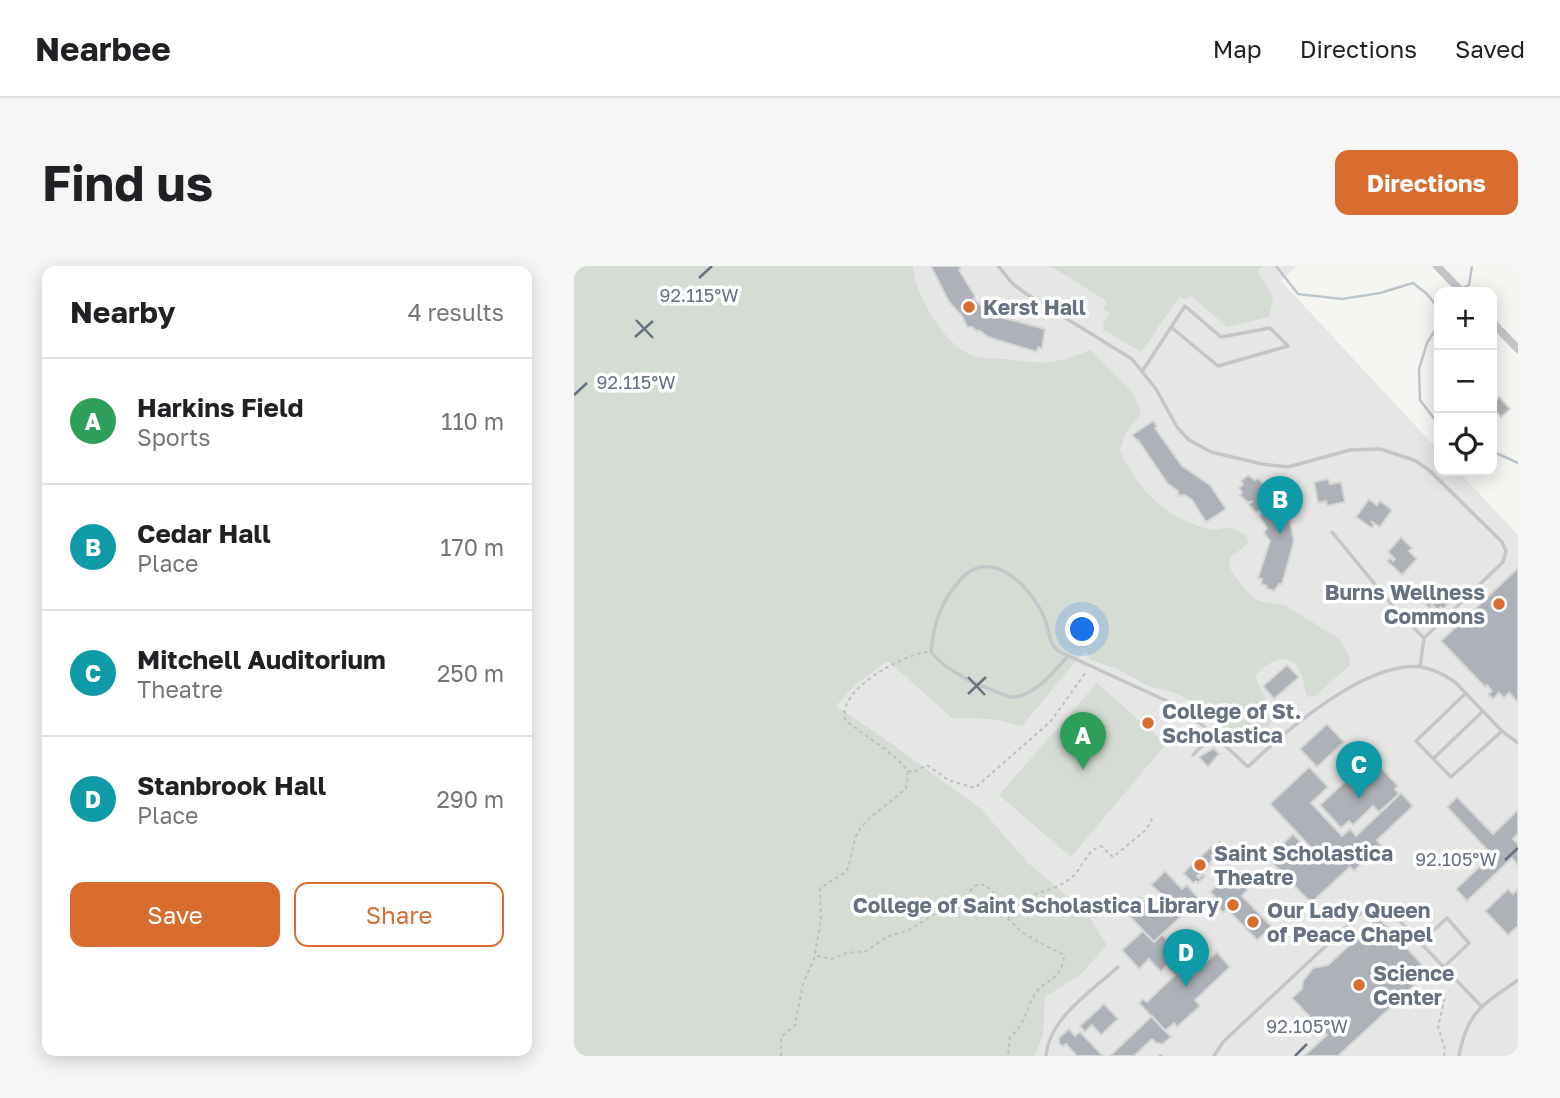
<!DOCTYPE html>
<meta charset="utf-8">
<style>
:root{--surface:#fff;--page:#f6f6f6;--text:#202124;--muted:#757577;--line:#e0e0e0;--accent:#d86d2f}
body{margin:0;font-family:"Golos Text",sans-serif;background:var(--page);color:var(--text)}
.controls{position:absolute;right:21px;top:21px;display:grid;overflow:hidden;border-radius:14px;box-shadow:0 4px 18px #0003}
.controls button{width:63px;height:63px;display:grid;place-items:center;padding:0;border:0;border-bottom:2px solid var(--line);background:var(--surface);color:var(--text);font:35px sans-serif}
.you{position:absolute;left:509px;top:364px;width:24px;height:24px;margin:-18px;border:5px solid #fff;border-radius:50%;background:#1a73e8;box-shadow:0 0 0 10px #1a73e833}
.badge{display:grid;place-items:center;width:46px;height:46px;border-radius:50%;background:var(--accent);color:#fff;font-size:23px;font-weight:700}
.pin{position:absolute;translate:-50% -58px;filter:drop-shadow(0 2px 4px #0008)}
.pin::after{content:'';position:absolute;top:37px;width:24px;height:21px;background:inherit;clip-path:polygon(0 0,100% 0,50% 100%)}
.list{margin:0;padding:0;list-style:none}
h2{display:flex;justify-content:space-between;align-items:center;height:91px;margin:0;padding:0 28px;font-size:30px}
h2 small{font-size:23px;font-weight:400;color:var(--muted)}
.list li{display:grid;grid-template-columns:46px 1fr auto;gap:21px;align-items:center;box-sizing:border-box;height:126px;padding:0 28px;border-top:2px solid var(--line)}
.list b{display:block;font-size:26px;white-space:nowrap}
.list p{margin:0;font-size:23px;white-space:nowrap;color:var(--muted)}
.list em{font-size:23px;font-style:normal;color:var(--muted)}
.actions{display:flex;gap:14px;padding:21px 28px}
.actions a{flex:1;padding:16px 0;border:2px solid var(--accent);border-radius:14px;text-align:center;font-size:24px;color:var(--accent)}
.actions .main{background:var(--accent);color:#fff}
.icon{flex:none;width:38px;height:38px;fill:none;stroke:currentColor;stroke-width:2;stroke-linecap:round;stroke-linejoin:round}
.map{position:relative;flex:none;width:944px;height:790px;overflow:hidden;border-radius:14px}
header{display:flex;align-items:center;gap:42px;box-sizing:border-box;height:98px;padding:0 35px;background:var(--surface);border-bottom:2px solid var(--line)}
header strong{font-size:33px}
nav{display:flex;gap:38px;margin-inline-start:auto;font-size:24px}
.intro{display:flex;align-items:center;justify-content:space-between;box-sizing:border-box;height:168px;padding:0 42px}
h1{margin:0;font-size:49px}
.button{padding:18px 32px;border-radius:14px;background:var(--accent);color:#fff;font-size:24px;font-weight:700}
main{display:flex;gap:42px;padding:0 42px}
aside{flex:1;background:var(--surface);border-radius:14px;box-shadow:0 4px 18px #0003}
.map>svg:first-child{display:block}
</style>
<header>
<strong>Nearbee</strong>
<nav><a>Map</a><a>Directions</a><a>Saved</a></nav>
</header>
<div class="intro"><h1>Find us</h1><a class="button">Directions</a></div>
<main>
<aside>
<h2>Nearby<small>4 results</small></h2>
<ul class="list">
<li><span class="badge" style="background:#2e9e5b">A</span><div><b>Harkins Field</b><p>Sports</p></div><em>110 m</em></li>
<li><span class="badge" style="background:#0f9aa8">B</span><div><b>Cedar Hall</b><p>Place</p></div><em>170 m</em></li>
<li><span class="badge" style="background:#0f9aa8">C</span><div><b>Mitchell Auditorium</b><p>Theatre</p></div><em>250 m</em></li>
<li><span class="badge" style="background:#0f9aa8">D</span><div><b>Stanbrook Hall</b><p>Place</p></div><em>290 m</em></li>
</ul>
<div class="actions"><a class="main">Save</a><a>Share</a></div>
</aside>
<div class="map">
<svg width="944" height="790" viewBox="0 0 944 790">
<rect width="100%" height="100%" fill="#f5f5f2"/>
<path fill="#e5e6e5" d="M 183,0 L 722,0 L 707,15 L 865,185 L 865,205 L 884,205 L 944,269 L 944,790 L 33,790 L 0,645 L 476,123 Z"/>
<path fill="#d5dcd3" d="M 0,0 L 339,0 C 341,29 370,80 400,90 C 410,93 422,92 432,93 C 471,98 479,99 516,84 L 560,128 L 567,148 L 551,168 L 546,185 C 565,225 591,252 635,263 C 643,265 650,261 657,262 C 662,263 668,267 672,269 L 675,277 L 655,292 L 657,305 L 671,324 L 685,335 L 711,339 L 765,373 L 775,389 L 776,399 L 741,430 L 733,431 C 730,421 729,406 721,398 C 708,386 691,399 681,410 L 697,445 L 698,456 C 691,467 680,475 668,479 L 626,440 L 602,427 L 577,421 L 541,402 L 516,394 L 511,384 L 448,460 L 418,453 L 378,452 L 314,395 L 282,418 L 262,440 L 315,476 L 407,543 L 454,597 L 511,645 L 533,679 L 506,709 L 471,731 L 469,769 L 460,790 L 0,790 Z
M 476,0 L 691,0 L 683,4 L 699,31 L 695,51 L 653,61 L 617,30 L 611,34 L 606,30 L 567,86 L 530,64 L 529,58 L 536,47 L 529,43 L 533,35 Z
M 523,417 L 592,478 L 497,591 L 425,529 Z"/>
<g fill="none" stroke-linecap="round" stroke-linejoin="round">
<path stroke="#bec6cd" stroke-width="2.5" d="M 702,0 L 724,28 L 768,33 L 806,27 L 839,17 L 853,28 L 865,43
M 882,26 L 895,19 L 898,0
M 865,58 L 853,77 L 845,103 L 846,134 L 865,159
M 918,185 L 944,197"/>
</g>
<path fill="#adb2b8" stroke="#d6d7d4" stroke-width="2" d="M 357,0 L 385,0 L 387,3 L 385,4 L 401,30 L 400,33 L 418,48 L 421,47 L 428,49 L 427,51 L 471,63 L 468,83 L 464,81 L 463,86 L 414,71 L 405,64 L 404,66 L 398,61 L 393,61 L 388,50 L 375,36 Z
M 925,131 L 936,143 L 927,151 L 918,141 Z
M 579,155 L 583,160 L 581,162 L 608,200 L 636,219 L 652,243 L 632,256 L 618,234 L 611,229 L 604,230 L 604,225 L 594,218 L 564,174 L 563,175 L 558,169 Z
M 674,209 L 681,214 L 684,212 L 714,246 L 720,275 L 708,318 L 705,318 L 700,325 L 692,322 L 693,320 L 687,318 L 688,313 L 684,312 L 696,275 L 690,267 L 693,262 L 685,249 L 687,247 L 685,245 L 682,247 L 674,238 L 677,236 L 673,236 L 666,229 L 668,226 L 665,222 L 669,218 L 667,215 Z
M 754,213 L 756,218 L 767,216 L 771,236 L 753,240 L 752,235 L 744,237 L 740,216 Z
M 795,233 L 803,239 L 806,235 L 818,244 L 806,261 L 797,255 L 800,259 L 798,262 L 782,251 Z
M 827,271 L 838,282 L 835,285 L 843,293 L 828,309 L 813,295 L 816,292 L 819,295 L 821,293 L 814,286 Z
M 944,302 L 944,436 L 935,427 L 930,432 L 925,427 L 919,433 L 914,428 L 918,425 L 913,419 L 911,421 L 867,375 Z
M 860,316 L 866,323 L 870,319 L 880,331 L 869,344 L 867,341 L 863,344 L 856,336 L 858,341 L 856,343 L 844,330 L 848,326 L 846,324 Z
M 713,399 L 725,411 L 700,433 L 689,420 Z
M 753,458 L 770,476 L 743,501 L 726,483 Z
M 640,482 L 645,488 L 634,501 L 625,491 Z
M 792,496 L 797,501 L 802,496 L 824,520 L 821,523 L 825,528 L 805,546 L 799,540 L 779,559 L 775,555 L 767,562 L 746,539 Z
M 735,501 L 754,521 L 737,537 L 768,570 L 776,563 L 782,570 L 827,527 L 839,540 L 803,574 L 807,579 L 780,605 L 776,601 L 737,637 L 694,592 L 719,568 L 744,594 L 746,591 L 696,538 Z
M 883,531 L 919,568 L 944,544 L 944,567 L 939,573 L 944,578 L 944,599 L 938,592 L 893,635 L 882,623 L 918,589 L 873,541 Z
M 645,576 L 653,585 L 647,591 L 642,591 L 623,610 L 625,612 L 629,608 L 631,610 L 624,617 L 622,615 L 619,617 L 609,607 L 637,581 L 638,583 Z
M 591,605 L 608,623 L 613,619 L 625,633 L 621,636 L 623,639 L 616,646 L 614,644 L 580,676 L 550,644 L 565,630 L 580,649 L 595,635 L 577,619 Z
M 659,605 L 675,622 L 668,630 L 698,661 L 683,674 L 653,643 L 649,647 L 637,635 L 641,631 L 636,626 Z
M 934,623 L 939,628 L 944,623 L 944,660 L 934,669 L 911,645 Z
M 805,652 L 855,706 L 764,790 L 730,790 L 753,769 L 718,732 L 728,723 L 729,715 L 739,702 L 754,699 Z
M 569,665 L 580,676 L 588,668 L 600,682 L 604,679 L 605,681 L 599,687 L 619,708 L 643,686 L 656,701 L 621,734 L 626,740 L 603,761 L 600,757 L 591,765 L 565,737 L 569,733 L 573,736 L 601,709 L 592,700 L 587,706 L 575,693 L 565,703 L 548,684 Z
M 530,738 L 544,753 L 527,769 L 518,759 L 511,766 L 506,760 Z
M 578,750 L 597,771 L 589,778 L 582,777 L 578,773 L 560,790 L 536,790 Z
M 495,763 L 501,770 L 506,766 L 529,790 L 503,790 L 492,778 L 489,781 L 485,777 L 485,772 Z"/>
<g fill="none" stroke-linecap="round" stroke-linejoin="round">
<path stroke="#bdbec1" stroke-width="2" stroke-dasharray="3.5 3.5" stroke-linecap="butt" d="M 334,505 L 340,506 L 353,499 L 374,514 L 401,522 L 477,455 L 512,406
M 434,651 C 456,620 471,631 496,613 C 508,604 512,584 527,580 L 539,591 L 572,564 L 580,549
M 243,690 L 258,693 L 273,687 L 292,685 L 313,671 L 335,664 L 364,646 L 384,642 L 392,637 L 398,622 L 403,619 L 412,619 L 419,627 L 417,639 C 422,647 427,648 434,653 C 440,657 444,664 451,668 C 464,676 477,682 490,689 C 488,715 473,711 461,728 C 452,742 450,761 436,771 L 434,790
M 207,790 L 207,771 L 221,759 L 229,718 L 240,693 L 247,653 L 246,622 L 272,606 C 278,594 277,581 283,568 C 293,549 317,538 332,522 C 333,517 335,510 333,505 C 326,490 285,467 271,453 C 264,423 328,389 353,386
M 870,790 L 871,783 L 864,761 L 871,731"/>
<path stroke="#c4c6ca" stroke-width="3.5" d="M 424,0 L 439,18 L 451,27 L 558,93 L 582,123 L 603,161 L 615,174 L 637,186 L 688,198 L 714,201 L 776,184 L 806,183 L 840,194 L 855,204 L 928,276 L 932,285 L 929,296 L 850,372 L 846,401
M 569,104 L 611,40 L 647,71 L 696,62 L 714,80 L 644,100 L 597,61
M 758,266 L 822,344 L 850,372
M 494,390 C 479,406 460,432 436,431 C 408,420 377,410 357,386 C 359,357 368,333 388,312 C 418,281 457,321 470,351 C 476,363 473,375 484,385 L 606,441 L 639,468
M 892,427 L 842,475 L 877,511 L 928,465
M 619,489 L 639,468 L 674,501 C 711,465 793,394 847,401 C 859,403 871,409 881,416 L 928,465 L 944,477
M 860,492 L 909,445
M 846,677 L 873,652 L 895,677 L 870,701
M 472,790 C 475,752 518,725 544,701
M 586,790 L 587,790
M 640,790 L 649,776 L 787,647 C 797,641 803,640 815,644 L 907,740
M 885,790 C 893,745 909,739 944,714"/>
<path stroke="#c4c6ca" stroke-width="8" d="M 863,0 L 888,26
M 918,56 L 944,83"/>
</g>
<path fill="none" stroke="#667181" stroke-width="2.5" d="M 125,12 L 138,0M 62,54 L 79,72M 61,71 L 79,55M 0,129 L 13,117M 394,411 L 411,429M 394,428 L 412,411M 931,594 L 944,582M 721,790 L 733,778"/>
<g fill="#d86d2f" stroke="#fff" stroke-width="2.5">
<circle cx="395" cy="41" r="7"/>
<circle cx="925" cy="338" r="7"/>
<circle cx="574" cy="457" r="7"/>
<circle cx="626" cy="599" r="7"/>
<circle cx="659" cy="639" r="7"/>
<circle cx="679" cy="656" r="7"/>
<circle cx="785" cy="719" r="7"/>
</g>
<g text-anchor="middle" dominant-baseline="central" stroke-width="7" stroke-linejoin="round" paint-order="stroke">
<g font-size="21" font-weight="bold" fill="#667181" stroke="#fff" text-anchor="start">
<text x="409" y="41">Kerst Hall</text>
<text x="911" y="326" text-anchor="end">Burns Wellness<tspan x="911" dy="24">Commons</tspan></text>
<text x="588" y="445">College of St.<tspan x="588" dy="24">Scholastica</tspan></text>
<text x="640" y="587">Saint Scholastica<tspan x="640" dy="24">Theatre</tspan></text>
<text x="645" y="639" text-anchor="end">College of Saint Scholastica Library</text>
<text x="693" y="644">Our Lady Queen<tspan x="693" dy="24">of Peace Chapel</tspan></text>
<text x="799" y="707">Science<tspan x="799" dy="24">Center</tspan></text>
</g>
</g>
<g font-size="18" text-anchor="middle" fill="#667181" stroke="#fff" stroke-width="7" stroke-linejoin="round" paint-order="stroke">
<text x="125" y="36">92.115°W</text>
<text x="62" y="123">92.115°W</text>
<text x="882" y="600">92.105°W</text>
<text x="733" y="767">92.105°W</text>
</g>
</svg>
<div class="controls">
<button>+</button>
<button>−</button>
<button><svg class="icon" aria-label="locate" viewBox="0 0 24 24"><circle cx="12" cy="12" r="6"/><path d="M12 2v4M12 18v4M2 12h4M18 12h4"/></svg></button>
</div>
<div class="you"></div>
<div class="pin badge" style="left:509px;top:504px;background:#2e9e5b">A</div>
<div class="pin badge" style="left:706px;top:268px;background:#0f9aa8">B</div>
<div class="pin badge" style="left:785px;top:533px;background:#0f9aa8">C</div>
<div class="pin badge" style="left:612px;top:721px;background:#0f9aa8">D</div>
</div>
</main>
